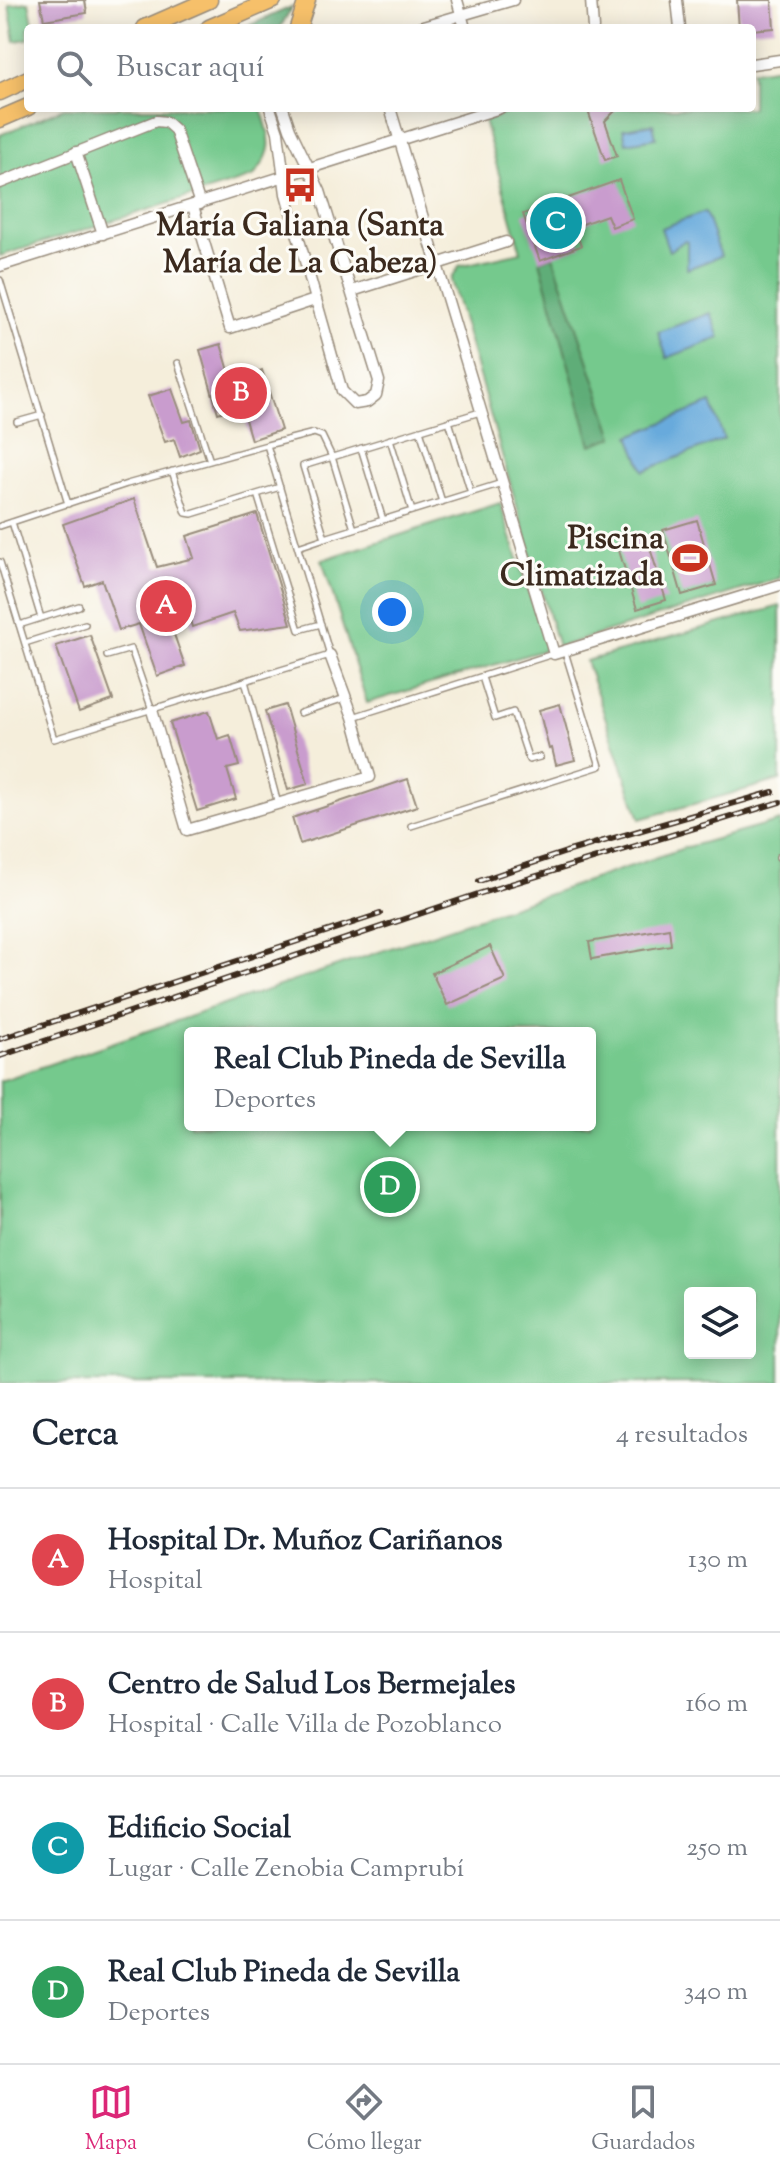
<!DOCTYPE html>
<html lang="es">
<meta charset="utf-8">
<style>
:root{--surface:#fff;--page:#f6f6f7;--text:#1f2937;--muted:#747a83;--line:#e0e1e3;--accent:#db2777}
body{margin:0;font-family:"Sorts Mill Goudy",serif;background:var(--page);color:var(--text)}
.controls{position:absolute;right:24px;bottom:24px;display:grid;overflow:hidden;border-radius:8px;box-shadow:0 4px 20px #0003}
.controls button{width:72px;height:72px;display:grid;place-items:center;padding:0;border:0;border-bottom:2px solid var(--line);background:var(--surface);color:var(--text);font:40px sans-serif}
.you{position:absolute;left:392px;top:612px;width:28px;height:28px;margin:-20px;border:6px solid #fff;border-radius:50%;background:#1a73e8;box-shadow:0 0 0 12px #1a73e833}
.badge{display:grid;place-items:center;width:52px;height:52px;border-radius:50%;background:var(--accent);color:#fff;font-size:26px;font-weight:700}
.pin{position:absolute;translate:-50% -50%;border:4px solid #fff;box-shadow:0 2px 8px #0006}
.popup{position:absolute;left:184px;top:1027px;width:412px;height:104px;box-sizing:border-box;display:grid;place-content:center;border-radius:8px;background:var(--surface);filter:drop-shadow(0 2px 6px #0005);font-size:26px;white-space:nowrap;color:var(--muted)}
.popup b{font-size:30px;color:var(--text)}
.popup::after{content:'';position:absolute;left:50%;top:100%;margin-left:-16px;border:16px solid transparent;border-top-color:var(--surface)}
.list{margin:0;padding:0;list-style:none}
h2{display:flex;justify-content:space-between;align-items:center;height:104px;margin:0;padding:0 32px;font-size:34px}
h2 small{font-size:26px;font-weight:400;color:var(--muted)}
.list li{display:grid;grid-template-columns:52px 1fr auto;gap:24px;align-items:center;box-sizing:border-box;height:144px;padding:0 32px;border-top:2px solid var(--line)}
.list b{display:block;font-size:30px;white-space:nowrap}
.list p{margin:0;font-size:26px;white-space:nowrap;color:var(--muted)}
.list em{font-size:26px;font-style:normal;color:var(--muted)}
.icon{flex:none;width:44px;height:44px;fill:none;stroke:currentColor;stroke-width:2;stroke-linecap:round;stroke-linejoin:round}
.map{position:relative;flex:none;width:780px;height:1383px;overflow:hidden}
.search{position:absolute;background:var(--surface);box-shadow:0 4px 20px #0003;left:24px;right:24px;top:24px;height:88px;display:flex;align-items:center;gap:20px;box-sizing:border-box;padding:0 28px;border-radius:8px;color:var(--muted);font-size:30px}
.sheet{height:680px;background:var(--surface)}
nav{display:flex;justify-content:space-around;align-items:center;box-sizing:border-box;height:112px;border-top:2px solid var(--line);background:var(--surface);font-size:22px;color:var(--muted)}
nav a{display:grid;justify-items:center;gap:4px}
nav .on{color:var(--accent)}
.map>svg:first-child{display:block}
</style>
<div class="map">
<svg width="780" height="1383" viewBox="0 0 780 1383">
<rect width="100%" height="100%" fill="#fdfcf7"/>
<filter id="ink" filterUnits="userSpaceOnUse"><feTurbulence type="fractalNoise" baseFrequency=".0125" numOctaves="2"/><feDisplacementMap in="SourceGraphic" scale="16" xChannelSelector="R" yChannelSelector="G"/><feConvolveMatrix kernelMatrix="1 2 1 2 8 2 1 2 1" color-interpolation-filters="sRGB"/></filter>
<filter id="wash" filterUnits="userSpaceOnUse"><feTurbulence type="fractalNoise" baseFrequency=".006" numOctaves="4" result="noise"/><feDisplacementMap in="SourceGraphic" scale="32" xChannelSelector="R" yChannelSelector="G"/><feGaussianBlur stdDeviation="1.8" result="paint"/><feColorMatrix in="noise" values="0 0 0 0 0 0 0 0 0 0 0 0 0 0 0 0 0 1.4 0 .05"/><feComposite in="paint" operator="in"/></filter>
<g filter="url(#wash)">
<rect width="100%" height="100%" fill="#f5eedb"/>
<path fill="#74c98d" stroke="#587a56" stroke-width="2" fill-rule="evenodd" d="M 29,2 L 34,28 L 28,28 L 28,39 L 15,41 L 9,5 Z
M 780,67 L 780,578 L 558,647 L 451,280 L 459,266 L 521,252 L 484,121 L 521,108 L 752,108 L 752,71 Z
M 64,108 L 261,108 C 271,141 276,149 253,177 L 0,256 L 0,135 Z
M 500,503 L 547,649 L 367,703 L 322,560 Z
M 780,606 L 780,780 L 640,819 L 586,661 Z
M 780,821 L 780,1383 L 0,1383 L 0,1081 L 687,847 ZM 190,1033 L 590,1033 L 590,1125 L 190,1125 ZM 690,1293 L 750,1293 L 750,1353 L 690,1353 Z"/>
<path fill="#5fad78" stroke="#4d6c4b" stroke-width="2" d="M 292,7 L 280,28 L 244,28 L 291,7 Z
M 553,256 L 614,437 L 591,445 L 540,261 Z"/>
<path fill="#68aadc" stroke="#526a7d" stroke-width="2" d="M 653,124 L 656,138 L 626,143 L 623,129 Z
M 705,212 L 721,256 L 687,269 L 687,242 L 684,241 L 669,251 L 661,228 Z
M 711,313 L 720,338 L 667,358 L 658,332 Z
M 711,403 L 724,439 L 644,471 L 630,436 Z"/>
<g id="blocks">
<path fill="#c99cce" d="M 40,0 L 85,0 L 87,13 L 44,20 Z
M 737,0 L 772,0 L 774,28 L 752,30 L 752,28 L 739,28 Z
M 587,108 L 618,108 L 605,121 L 617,156 L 605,160 Z
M 619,180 L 633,219 L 612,227 L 607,215 L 574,227 L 581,246 L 540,261 L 523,214 Z
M 221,344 L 232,381 L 262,370 L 281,430 L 251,440 L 241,406 L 218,413 L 200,350 Z
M 172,389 L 184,422 L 191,420 L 200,449 L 180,457 L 174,439 L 165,442 L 148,396 Z
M 134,499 L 157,567 L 194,558 L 187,536 L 257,514 L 291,624 L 240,631 L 233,613 L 192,627 L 188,613 L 169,620 L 185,666 L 157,676 L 139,624 L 119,630 L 102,580 L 85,586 L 63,524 Z
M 697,520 L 716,585 L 682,595 L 663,530 Z
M 646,535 L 666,600 L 637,609 L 617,544 Z
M 90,635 L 113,700 L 79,712 L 56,646 Z
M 560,704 L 575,760 L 556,765 L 552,748 L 549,749 L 539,710 Z
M 285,705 L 308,784 L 288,790 L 265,711 Z
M 209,711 L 218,739 L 230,735 L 239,766 L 227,769 L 236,799 L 197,811 L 170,723 Z
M 408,779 L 417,806 L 300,844 L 292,818 Z
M 669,928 L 671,945 L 592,959 L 589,942 Z
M 490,946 L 505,979 L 447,1005 L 432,973 Z"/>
</g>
</g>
<g filter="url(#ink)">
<use href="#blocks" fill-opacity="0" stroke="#988c7c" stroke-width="2"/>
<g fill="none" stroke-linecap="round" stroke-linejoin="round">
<g stroke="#988c7c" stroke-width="8">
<path id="lane" d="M 0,280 L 68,504
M 178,363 L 210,461
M 480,412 L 303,466 L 325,538 L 502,483
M 449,421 L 471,493
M 17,422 L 42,415
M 420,430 L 442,502
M 390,439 L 412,511
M 267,445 L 314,433 L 322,436 L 332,457 L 354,529
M 361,448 L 383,520
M 172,471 L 186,513 L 192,514 L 257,494
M 280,487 L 257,494 L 299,630 L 321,624
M 12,522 L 41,618
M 0,526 L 127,484 L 267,445 L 330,655 L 54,739 L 0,562
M 298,547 L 325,538
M 19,625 L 79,606
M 25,643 L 85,624
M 107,656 L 131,649 L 152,710
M 482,677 L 495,718 L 513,712 L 529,760 L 540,757
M 245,681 L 278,804
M 300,713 L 345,698
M 353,717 L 553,654
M 411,826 L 600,766 L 565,652
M 779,857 L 780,857"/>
</g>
<g stroke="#988c7c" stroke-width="13">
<path id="street" d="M 457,0 L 465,28
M 591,0 L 593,28
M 677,0 L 680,28
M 417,28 L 513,0
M 752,64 L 780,60
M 270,108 L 278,132 L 286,194 L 342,391 L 355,404 L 367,402 L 376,395 L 379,381 L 320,191 L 290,129 L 283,108
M 390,108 L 554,654 L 780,585
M 76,152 L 103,234
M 0,183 L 156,121 L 166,122 L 175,130 L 200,204
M 193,206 L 230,328 L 315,300
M 0,266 L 500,108
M 352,291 L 506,242
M 152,710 L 187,830 L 370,777 L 353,717 L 330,655"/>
</g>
<g stroke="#988c7c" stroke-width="19">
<path id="primary" d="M 145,28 L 209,0
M 209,28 L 273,0
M 298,28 L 307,0
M 0,92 L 28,79
M 0,119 L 28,107"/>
</g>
<use href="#lane" stroke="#fff" stroke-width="5"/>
<use href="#street" stroke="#fff" stroke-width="10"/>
<use href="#primary" stroke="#f6c06b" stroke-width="16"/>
<g stroke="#3b2a1e" stroke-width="6">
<path id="rail" d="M 479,881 L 566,852 L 773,792
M 0,1039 L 380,914
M 0,1056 L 478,894 L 780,802"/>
</g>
<use href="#rail" stroke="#fdfcf7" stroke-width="3" stroke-dasharray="9" stroke-linecap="butt"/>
</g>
</g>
<defs>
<g id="bus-bare" transform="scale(2.76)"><path d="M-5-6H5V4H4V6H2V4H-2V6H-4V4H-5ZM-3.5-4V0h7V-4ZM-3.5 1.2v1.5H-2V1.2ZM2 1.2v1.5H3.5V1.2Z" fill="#c8321e" stroke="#fdfcf7" stroke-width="2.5" paint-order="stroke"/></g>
<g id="stadium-bare" transform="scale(2.76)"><path d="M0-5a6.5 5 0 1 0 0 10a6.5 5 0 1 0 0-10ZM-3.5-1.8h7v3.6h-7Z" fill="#c8321e" stroke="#fdfcf7" stroke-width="2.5" paint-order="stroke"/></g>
</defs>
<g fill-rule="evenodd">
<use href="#bus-bare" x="300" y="185"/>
<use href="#stadium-bare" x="690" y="558"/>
</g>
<g text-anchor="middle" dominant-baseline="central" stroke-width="6" stroke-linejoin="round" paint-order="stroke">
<g font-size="32" font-weight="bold" fill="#3b2a1e" stroke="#fdfcf7">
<text x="300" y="227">María Galiana (Santa<tspan x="300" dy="37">María de La Cabeza)</tspan></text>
<text x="664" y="540" text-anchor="end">Piscina<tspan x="664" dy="37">Climatizada</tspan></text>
</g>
</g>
</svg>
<div class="controls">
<button><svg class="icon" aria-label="layers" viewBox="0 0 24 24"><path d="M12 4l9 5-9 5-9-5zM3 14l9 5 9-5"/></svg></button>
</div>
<div class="you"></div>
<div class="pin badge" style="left:166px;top:606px;background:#e0444e">A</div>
<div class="pin badge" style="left:241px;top:393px;background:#e0444e">B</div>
<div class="pin badge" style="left:556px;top:223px;background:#0f9aa8">C</div>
<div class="pin badge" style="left:390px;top:1187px;background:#2e9e5b">D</div>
<div class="popup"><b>Real Club Pineda de Sevilla</b>Deportes</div>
<div class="search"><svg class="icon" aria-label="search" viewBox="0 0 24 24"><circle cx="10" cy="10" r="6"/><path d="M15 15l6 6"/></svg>Buscar aquí</div>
</div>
<section class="sheet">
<h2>Cerca<small>4 resultados</small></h2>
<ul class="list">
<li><span class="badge" style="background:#e0444e">A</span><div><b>Hospital Dr. Muñoz Cariñanos</b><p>Hospital</p></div><em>130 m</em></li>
<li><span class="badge" style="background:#e0444e">B</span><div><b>Centro de Salud Los Bermejales</b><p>Hospital · Calle Villa de Pozoblanco</p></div><em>160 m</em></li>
<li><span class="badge" style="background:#0f9aa8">C</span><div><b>Edificio Social</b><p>Lugar · Calle Zenobia Camprubí</p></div><em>250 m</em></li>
<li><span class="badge" style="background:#2e9e5b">D</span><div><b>Real Club Pineda de Sevilla</b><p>Deportes</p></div><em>340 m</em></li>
</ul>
</section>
<nav>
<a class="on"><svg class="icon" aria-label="map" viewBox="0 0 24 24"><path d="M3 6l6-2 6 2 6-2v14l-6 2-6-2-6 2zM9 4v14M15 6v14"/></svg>Mapa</a>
<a><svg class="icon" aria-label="directions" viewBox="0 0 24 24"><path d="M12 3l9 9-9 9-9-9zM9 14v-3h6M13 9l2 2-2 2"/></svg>Cómo llegar</a>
<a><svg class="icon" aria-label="saved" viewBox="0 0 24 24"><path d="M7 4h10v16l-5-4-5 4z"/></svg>Guardados</a>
</nav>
